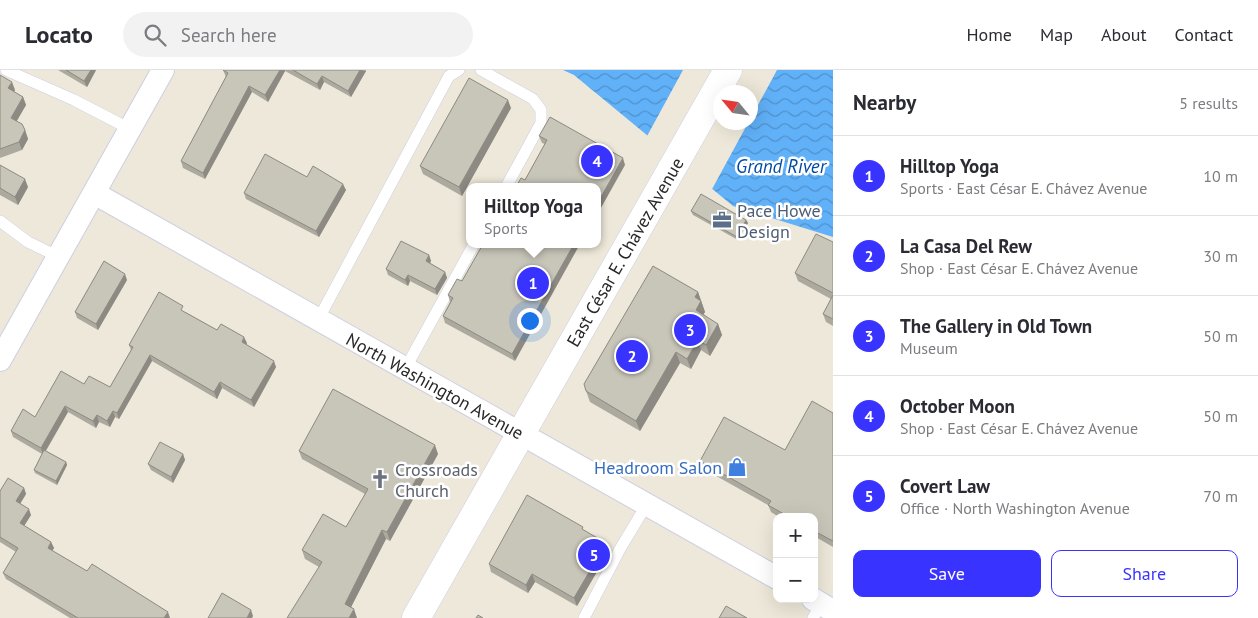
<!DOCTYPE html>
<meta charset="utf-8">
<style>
:root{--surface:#fff;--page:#f2f2f3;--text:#2b2b33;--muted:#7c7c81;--line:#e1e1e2;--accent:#3933ff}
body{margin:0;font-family:"PT Sans",sans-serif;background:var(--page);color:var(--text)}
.controls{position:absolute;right:15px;bottom:15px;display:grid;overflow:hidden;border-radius:10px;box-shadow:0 5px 20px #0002}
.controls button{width:45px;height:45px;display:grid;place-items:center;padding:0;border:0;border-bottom:1px solid var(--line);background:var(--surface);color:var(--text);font:25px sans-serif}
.compass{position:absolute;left:713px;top:15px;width:45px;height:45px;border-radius:50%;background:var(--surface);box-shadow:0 5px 20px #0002;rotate:299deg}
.you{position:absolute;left:529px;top:250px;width:18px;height:18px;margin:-12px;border:4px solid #fff;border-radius:50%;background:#1a73e8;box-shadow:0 0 0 8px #1a73e833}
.badge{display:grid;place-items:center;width:32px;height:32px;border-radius:50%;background:var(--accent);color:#fff;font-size:16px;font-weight:700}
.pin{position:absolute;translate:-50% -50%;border:2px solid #fff;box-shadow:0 1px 5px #0006}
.popup{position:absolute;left:466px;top:113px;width:135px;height:65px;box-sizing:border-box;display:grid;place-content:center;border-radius:10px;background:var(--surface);filter:drop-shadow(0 1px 4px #0005);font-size:16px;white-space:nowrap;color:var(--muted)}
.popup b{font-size:19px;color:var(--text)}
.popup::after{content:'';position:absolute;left:50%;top:100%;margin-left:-10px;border:10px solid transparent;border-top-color:var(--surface)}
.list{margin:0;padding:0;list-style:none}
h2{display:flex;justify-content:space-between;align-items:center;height:65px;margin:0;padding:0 20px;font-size:21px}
h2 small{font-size:16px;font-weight:400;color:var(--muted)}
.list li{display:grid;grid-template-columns:32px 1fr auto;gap:15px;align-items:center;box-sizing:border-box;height:80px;padding:0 20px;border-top:1px solid var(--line)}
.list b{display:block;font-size:19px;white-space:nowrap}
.list p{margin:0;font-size:16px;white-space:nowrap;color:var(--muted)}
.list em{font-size:16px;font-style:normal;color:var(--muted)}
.actions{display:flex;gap:10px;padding:15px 20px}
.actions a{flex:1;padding:11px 0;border:1px solid var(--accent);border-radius:10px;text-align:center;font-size:18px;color:var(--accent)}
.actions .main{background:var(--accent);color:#fff}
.icon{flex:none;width:28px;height:28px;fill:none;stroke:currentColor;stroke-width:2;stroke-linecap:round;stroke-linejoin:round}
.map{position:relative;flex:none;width:833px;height:548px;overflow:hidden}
header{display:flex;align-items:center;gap:30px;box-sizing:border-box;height:70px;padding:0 25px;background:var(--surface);border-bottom:1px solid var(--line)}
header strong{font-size:24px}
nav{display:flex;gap:28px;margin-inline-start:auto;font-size:18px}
.search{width:350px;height:45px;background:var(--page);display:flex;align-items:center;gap:12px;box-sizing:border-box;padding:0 18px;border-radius:28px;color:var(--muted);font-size:19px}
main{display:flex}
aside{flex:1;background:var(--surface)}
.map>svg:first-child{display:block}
</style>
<header>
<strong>Locato</strong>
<div class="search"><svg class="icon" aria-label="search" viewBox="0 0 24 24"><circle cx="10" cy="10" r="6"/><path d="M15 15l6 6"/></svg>Search here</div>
<nav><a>Home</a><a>Map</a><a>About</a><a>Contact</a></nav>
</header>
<main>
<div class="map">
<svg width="833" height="548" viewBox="0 0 833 548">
<defs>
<pattern id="water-waves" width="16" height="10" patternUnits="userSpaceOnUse" patternTransform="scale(1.25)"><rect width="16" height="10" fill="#61b1f9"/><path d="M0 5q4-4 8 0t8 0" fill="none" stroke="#5090ca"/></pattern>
</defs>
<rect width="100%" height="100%" fill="#ede8d9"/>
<path fill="url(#water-waves)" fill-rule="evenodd" d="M 563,0 L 833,0 L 833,167 L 733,136 L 574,5 ZM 720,22 L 750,22 L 750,52 L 720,52 Z"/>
<path fill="#ede8d9" d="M 683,0 L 777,0 L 751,48 L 750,22 L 720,22 L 720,52 L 748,53 L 711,121 L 646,68 Z"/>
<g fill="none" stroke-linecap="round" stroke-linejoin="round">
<g stroke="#cecee3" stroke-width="12">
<path id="service" d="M 6,0 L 74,30 L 130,59
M 481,0 L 533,29 L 541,40 L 541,53 L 506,117
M 0,151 L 28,172 L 59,187
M 318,250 L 449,6 L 459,0
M 405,299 L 474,174
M 584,548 L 620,479 L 647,434
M 813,548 L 821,534"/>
</g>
<g stroke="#cecee3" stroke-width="24">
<path id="minor" d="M 94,123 L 777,508
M 0,290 L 163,0
M 813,529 L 833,541"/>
</g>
<g stroke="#cecee3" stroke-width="29">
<path id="tertiary" d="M 416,548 L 728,0"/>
</g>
<use href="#service" stroke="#fff" stroke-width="11"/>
<use href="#minor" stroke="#fff" stroke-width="22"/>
<use href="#tertiary" stroke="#fff" stroke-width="28"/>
</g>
<path fill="#aca99f" d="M 58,0 L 96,0 L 87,17 Z
M 223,0 L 366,0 L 366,1 L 351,27 L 324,12 L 320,20 L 285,1 L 268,32 L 252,22 L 205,109 L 183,98 L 181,91 L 226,7 Z
M 0,5 L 15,20 L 14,22 L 23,27 L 26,35 L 16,51 L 25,60 L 28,69 L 22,80 L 0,88 Z
M 511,38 L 462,126 L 423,104 L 420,96 Z
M 539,66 L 625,95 L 525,110 L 545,74 L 542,73 Z
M 0,95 L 28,117 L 18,135 L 0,125 Z
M 307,107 L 346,120 L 319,167 L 246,129 L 244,123 Z
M 691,141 L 746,150 L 748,153 L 738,170 L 693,145 Z
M 833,172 L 833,256 L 826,252 L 823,244 L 831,229 L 798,211 L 795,203 Z
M 483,174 L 515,291 L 445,253 L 443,246 L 450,232 L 448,225 L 462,211 Z
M 429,185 L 431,191 L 430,193 L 445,202 L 447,208 L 437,225 L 410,211 L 408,216 L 388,205 L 386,199 Z
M 127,210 L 98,260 L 77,248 L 75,242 Z
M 698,222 L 705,242 L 703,245 L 718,254 L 722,265 L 710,286 L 701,280 L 691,299 L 680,293 L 640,361 L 590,332 L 586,321 Z
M 185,242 L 217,260 L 247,273 L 246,274 L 276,297 L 254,337 L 222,318 L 217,329 L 152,291 L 119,349 L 115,347 L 110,357 L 99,352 L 96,358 L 68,342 L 46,381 L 66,392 L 67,395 L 57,415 L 35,403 L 34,400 L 42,384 L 13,367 L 11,361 L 35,347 L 84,314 L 110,317 L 131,280 L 129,275 Z
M 833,343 L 833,477 L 814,466 L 814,447 L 779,447 L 771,442 L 768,435 L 702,398 L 700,391 L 785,380 Z
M 299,381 L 438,384 L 390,471 L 386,469 L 351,537 L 357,548 L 319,497 L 305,489 L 302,480 L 346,457 L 365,424 L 302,389 Z
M 183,384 L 185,390 L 173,413 L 151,400 L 148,394 Z
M 24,418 L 26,424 L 20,434 L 31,445 L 24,456 L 51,472 L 54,478 L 52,481 L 170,548 L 70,548 L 6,509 L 3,503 L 16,482 L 0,472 L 0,421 Z
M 585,461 L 609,481 L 577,536 L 535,512 L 528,523 L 491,502 L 489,494 Z"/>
<path fill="#8c8a82" d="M 91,0 L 96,0 L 87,17 L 84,11 Z
M 280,0 L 285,0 L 285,1 L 268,32 L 265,25 Z
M 360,0 L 366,1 L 351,27 L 348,21 Z
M 322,6 L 324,12 L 320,20 L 317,14 Z
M 12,12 L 15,20 L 11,26 L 8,18 Z
M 249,16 L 252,22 L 205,109 L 203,103 Z
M 23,27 L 26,35 L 14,56 L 11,48 Z
M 508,30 L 511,38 L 462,126 L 459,117 Z
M 25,60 L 28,69 L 22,80 L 19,72 Z
M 623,88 L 625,95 L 597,145 L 597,134 Z
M 25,109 L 28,117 L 18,135 L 15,127 Z
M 343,114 L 346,120 L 319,167 L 316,161 Z
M 746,150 L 748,153 L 738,170 L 737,167 Z
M 574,174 L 580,174 L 515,291 L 512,284 Z
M 429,185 L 431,191 L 428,197 L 426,191 Z
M 445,202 L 447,208 L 437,225 L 435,219 Z
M 125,204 L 127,210 L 98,260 L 96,254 Z
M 408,205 L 410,211 L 408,216 L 405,210 Z
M 698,222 L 705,242 L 699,251 L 696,240 L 695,227 Z
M 718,254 L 722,265 L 710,286 L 706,275 Z
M 244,267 L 247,273 L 244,278 L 242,272 Z
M 698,270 L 701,280 L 691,299 L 687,289 Z
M 676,282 L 680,293 L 640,361 L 636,351 Z
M 150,285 L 152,291 L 119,349 L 117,343 Z
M 274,291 L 276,297 L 254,337 L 251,330 Z
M 220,312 L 222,318 L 217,329 L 214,322 Z
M 65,336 L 68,342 L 43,385 L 41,378 Z
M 113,341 L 115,347 L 110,357 L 107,351 Z
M 97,345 L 99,352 L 96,358 L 93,351 Z
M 435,375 L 438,384 L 390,471 L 387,462 Z
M 183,384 L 185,390 L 173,413 L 171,407 Z
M 66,392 L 67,395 L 57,415 L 56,411 Z
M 24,418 L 26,424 L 18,437 L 16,431 Z
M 29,439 L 31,445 L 22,459 L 20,453 Z
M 382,460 L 386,469 L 348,543 L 345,534 Z
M 51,472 L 54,478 L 50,484 L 48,478 Z
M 606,473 L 609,481 L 577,536 L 574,528 Z
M 532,504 L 535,512 L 528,523 L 526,515 Z
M 354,539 L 357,548 L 349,548 Z
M 251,540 L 253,546 L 252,548 L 247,548 Z
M 168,542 L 170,548 L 164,548 Z"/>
<path fill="#c8c5b9" stroke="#8c8a82" d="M 66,0 L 91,0 L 84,11 Z
M 223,0 L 280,0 L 265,25 L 249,16 L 203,103 L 181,91 L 228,3 Z
M 293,0 L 360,0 L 348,21 L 322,6 L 317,14 Z
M 0,5 L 12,12 L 8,18 L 23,27 L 11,48 L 22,54 L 25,60 L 19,72 L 0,79 Z
M 469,8 L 508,30 L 459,117 L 420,96 Z
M 550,47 L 623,88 L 597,134 L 597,117 L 516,117 L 521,108 L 525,110 L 547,70 L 539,66 Z
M 265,84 L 307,107 L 313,96 L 343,114 L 316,161 L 244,123 Z
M 0,95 L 25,109 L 15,127 L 0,118 Z
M 701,124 L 746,150 L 737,167 L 691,141 Z
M 816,164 L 833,172 L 833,223 L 795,203 Z
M 401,171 L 429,185 L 426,191 L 445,202 L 435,219 L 408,205 L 405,210 L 386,199 Z
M 483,174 L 574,174 L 512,284 L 443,246 L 453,228 L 448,225 L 457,209 L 462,211 Z
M 104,191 L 125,204 L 96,254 L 75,242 Z
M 653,196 L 698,222 L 695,227 L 701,231 L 696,240 L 718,254 L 706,275 L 698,270 L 687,289 L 676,282 L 636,351 L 586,321 L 584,314 Z
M 159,222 L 183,236 L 181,240 L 217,260 L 221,254 L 244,267 L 242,272 L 274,291 L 251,330 L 220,312 L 214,322 L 150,285 L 117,343 L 113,341 L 107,351 L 97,345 L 93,351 L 65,336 L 41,378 L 11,361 L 23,339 L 35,347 L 61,301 L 84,314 L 89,306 L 110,317 L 133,277 L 129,275 Z
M 833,225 L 833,249 L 823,244 Z
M 333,319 L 435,375 L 387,462 L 382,460 L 345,534 L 354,539 L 349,548 L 287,548 L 322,492 L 302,480 L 323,444 L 346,457 L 368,419 L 299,381 Z
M 812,331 L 833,343 L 833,471 L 814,461 L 814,447 L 789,447 L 768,435 L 771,431 L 700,391 L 724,347 L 785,380 Z
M 160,372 L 183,384 L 171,407 L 148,394 Z
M 44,380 L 66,392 L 56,411 L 34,400 Z
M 8,408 L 24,418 L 16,431 L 29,439 L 20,453 L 51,472 L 48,478 L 87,501 L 92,494 L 168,542 L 164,548 L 78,548 L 3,503 L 18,478 L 0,467 L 0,421 Z
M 527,425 L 583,457 L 582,459 L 606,473 L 574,528 L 532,504 L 526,515 L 489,494 Z
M 222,523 L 251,540 L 247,548 L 208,548 Z
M 726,536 L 747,548 L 719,548 Z
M 478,545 L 483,548 L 476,548 Z"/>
<defs>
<g id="office-bare" transform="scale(1.5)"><path d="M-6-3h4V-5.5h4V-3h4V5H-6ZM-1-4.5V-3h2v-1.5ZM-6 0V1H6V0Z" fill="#5c6f8a" stroke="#fff" stroke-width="2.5" paint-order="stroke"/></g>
<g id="shop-bare" transform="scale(1.5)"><path d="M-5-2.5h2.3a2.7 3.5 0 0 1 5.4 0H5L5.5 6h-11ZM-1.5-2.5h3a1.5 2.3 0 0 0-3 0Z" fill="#3f7fe0" stroke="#fff" stroke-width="2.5" paint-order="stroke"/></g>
<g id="church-bare" transform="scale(1.5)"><path d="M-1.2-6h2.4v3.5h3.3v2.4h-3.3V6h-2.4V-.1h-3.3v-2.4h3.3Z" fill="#6b7280" stroke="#fff" stroke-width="2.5" paint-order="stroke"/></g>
</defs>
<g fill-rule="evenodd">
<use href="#office-bare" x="722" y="150"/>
<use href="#shop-bare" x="737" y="397"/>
<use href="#church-bare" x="380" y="409"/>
</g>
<g text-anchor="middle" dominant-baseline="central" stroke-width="5" stroke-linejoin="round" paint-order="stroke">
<g font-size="18" fill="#4e5e75" stroke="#fff" text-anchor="start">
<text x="737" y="140">Pace Howe<tspan x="737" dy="21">Design</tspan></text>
</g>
<g font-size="18" fill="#292929" stroke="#fff">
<text transform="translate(625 182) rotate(-60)">East César E. Chávez Avenue</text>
<text transform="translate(435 316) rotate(29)">North Washington Avenue</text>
</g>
<g font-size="18" fill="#366cbe" stroke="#fff" text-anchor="end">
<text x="722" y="397">Headroom Salon</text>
</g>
<g font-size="18" fill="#5b616d" stroke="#fff" text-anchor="start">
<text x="395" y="399">Crossroads<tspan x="395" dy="21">Church</tspan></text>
</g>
<g font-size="19" font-style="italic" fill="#014aa4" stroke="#fff">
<text x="781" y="96">Grand River</text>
</g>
</g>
</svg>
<div class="controls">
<button>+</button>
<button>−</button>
</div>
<svg class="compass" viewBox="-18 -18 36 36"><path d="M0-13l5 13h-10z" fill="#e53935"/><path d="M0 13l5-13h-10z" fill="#7c7c81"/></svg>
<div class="you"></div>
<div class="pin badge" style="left:533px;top:213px">1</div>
<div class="popup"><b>Hilltop Yoga</b>Sports</div>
<div class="pin badge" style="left:632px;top:286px">2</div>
<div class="pin badge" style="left:690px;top:260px">3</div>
<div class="pin badge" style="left:597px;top:91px">4</div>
<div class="pin badge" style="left:594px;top:485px">5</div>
</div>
<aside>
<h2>Nearby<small>5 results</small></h2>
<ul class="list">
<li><span class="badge">1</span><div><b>Hilltop Yoga</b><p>Sports · East César E. Chávez Avenue</p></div><em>10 m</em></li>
<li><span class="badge">2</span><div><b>La Casa Del Rew</b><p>Shop · East César E. Chávez Avenue</p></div><em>30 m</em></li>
<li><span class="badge">3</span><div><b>The Gallery in Old Town</b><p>Museum</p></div><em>50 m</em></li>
<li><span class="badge">4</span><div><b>October Moon</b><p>Shop · East César E. Chávez Avenue</p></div><em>50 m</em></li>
<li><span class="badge">5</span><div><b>Covert Law</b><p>Office · North Washington Avenue</p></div><em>70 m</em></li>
</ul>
<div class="actions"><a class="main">Save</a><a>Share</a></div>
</aside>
</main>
